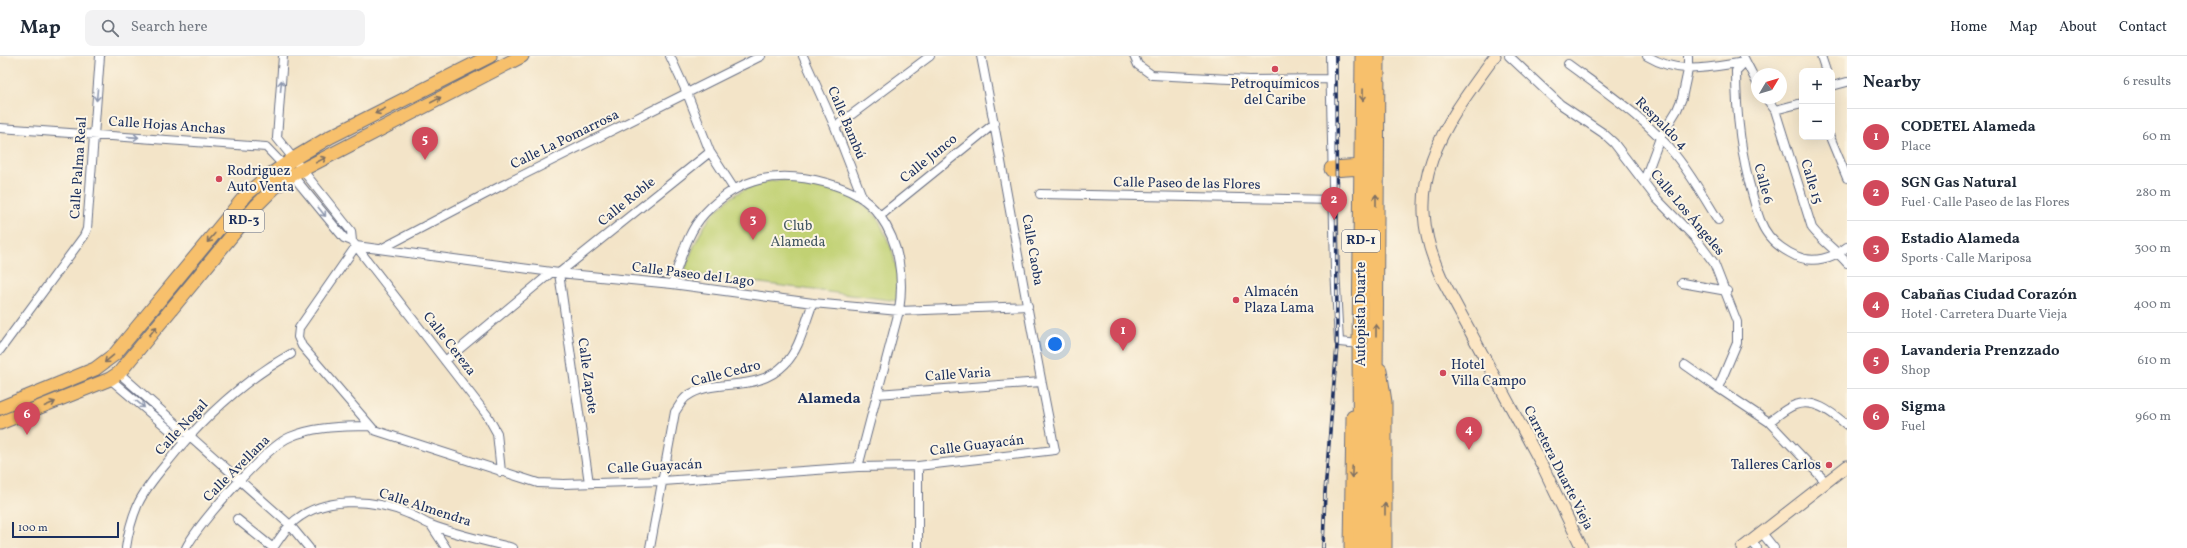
<!DOCTYPE html>
<meta charset="utf-8">
<style>
:root{--surface:#fff;--page:#f2f2f3;--text:#1f2937;--muted:#747a83;--line:#e0e1e3;--accent:#d1495b}
body{margin:0;font-family:Vollkorn,serif;background:var(--page);color:var(--text)}
.controls{position:absolute;right:12px;top:12px;display:grid;overflow:hidden;border-radius:8px;box-shadow:0 4px 16px #0002}
.controls button{width:36px;height:36px;display:grid;place-items:center;padding:0;border:0;border-bottom:1px solid var(--line);background:var(--surface);color:var(--text);font:20px sans-serif}
.compass{position:absolute;left:1751px;top:12px;width:36px;height:36px;border-radius:50%;background:var(--surface);box-shadow:0 4px 16px #0002;rotate:52deg}
.scale{position:absolute;left:12px;bottom:10px;width:107px;box-sizing:border-box;padding-left:4px;border:2px solid #1b2f5e;border-top:0;font-size:11px;line-height:14px;white-space:nowrap;color:#1b2f5e;-webkit-text-stroke:3px #fcf5e5;paint-order:stroke}
.you{position:absolute;left:1055px;top:288px;width:14px;height:14px;margin:-10px;border:3px solid #fff;border-radius:50%;background:#1a73e8;box-shadow:0 0 0 6px #1a73e833}
.badge{display:grid;place-items:center;width:26px;height:26px;border-radius:50%;background:var(--accent);color:#fff;font-size:13px;font-weight:700}
.pin{position:absolute;translate:-50% -33px;filter:drop-shadow(0 1px 2px #0008)}
.pin::after{content:'';position:absolute;top:21px;width:14px;height:12px;background:inherit;clip-path:polygon(0 0,100% 0,50% 100%)}
.list{margin:0;padding:0;list-style:none}
h2{display:flex;justify-content:space-between;align-items:center;height:52px;margin:0;padding:0 16px;font-size:17px}
h2 small{font-size:13px;font-weight:400;color:var(--muted)}
.list li{display:grid;grid-template-columns:26px 1fr auto;gap:12px;align-items:center;box-sizing:border-box;height:56px;padding:0 16px;border-top:1px solid var(--line)}
.list b{display:block;font-size:15px;white-space:nowrap}
.list p{margin:0;font-size:13px;white-space:nowrap;color:var(--muted)}
.list em{font-size:13px;font-style:normal;color:var(--muted)}
.icon{flex:none;width:22px;height:22px;fill:none;stroke:currentColor;stroke-width:2;stroke-linecap:round;stroke-linejoin:round}
.map{position:relative;flex:none;width:1847px;height:492px;overflow:hidden}
header{display:flex;align-items:center;gap:24px;box-sizing:border-box;height:56px;padding:0 20px;background:var(--surface);border-bottom:1px solid var(--line)}
header strong{font-size:19px}
nav{display:flex;gap:22px;margin-inline-start:auto;font-size:14px}
.search{width:280px;height:36px;background:var(--page);display:flex;align-items:center;gap:10px;box-sizing:border-box;padding:0 14px;border-radius:8px;color:var(--muted);font-size:15px}
main{display:flex}
aside{flex:1;background:var(--surface)}
.map>svg:first-child{display:block}
</style>
<header>
<strong>Map</strong>
<div class="search"><svg class="icon" aria-label="search" viewBox="0 0 24 24"><circle cx="10" cy="10" r="6"/><path d="M15 15l6 6"/></svg>Search here</div>
<nav><a>Home</a><a>Map</a><a>About</a><a>Contact</a></nav>
</header>
<main>
<div class="map">
<svg width="1847" height="492" viewBox="0 0 1847 492">
<rect width="100%" height="100%" fill="#fcf5e5"/>
<filter id="ink" filterUnits="userSpaceOnUse"><feTurbulence type="fractalNoise" baseFrequency=".025" numOctaves="2"/><feDisplacementMap in="SourceGraphic" scale="8" xChannelSelector="R" yChannelSelector="G"/><feConvolveMatrix kernelMatrix="1 2 1 2 8 2 1 2 1" color-interpolation-filters="sRGB"/></filter>
<filter id="wash" filterUnits="userSpaceOnUse"><feTurbulence type="fractalNoise" baseFrequency=".012" numOctaves="4" result="noise"/><feDisplacementMap in="SourceGraphic" scale="16" xChannelSelector="R" yChannelSelector="G"/><feGaussianBlur stdDeviation="0.9" result="paint"/><feColorMatrix in="noise" values="0 0 0 0 0 0 0 0 0 0 0 0 0 0 0 0 0 1.4 0 .05"/><feComposite in="paint" operator="in"/></filter>
<g filter="url(#wash)">
<rect width="100%" height="100%" fill="#f3e4c8"/>
<path fill="#c1d173" stroke="#6e8068" d="M 802,124 L 852,138 L 878,162 L 892,194 L 898,219 L 897,245 L 684,217 C 698,174 716,140 762,127 C 774,123 789,124 802,124 Z"/>
</g>
<g filter="url(#ink)">
<g fill="none" stroke-linecap="round" stroke-linejoin="round">
<g stroke="#676e83" stroke-width="10">
<path id="minor" d="M 283,0 L 277,82 L 351,175 L 352,185
M 670,0 L 687,37 L 710,96 L 734,133
M 803,0 L 835,71 L 863,143
M 981,0 C 1007,131 1028,263 1055,394 L 918,410 L 858,411 L 663,425 L 564,428 L 538,427 L 374,374 L 302,290 L 298,281 L 299,272 L 356,190 L 559,217 L 672,228 L 813,247 L 899,255 L 1028,250
M 1134,0 L 1138,9 L 1152,19 L 1249,24 L 1329,23
M 1330,0 L 1335,213 L 1339,286 L 1360,288
M 1509,0 L 1560,48 L 1603,77 L 1614,87 L 1656,142 L 1696,183 L 1714,207 L 1737,266 L 1737,287 L 1718,332 L 1769,366 L 1826,426
M 1647,0 C 1681,20 1709,11 1745,6
M 1743,0 L 1757,27
M 1821,0 L 1826,15
M 1745,6 L 1736,15 C 1736,59 1741,100 1753,141 C 1757,155 1760,169 1769,180 C 1777,190 1785,195 1796,200 C 1813,208 1833,202 1847,191
M 1568,8 C 1606,36 1647,63 1676,100 C 1692,120 1705,143 1718,164
M 1832,30 L 1847,26
M 1766,42 L 1775,54 L 1812,172 C 1822,185 1836,194 1847,207
M 1775,54 L 1802,47
M 835,71 L 930,0
M 0,72 L 266,91 L 288,114 L 344,182 L 352,185 L 356,190 L 487,359 L 497,377 L 501,416
M 1830,81 L 1847,122
M 1644,125 L 1660,82 L 1677,54 L 1682,42 L 1688,14 L 1688,0
M 1040,138 L 1333,144
M 880,160 L 995,67
M 381,193 L 499,131 L 761,0
M 1682,227 L 1727,235
M 672,228 C 681,203 687,176 705,157 C 740,120 779,114 827,127 C 848,133 866,141 880,160 C 900,188 904,223 899,255 L 858,411
M 0,294 L 84,180 L 87,173 L 100,0
M 445,305 L 552,216
M 1685,309 L 1718,332
M 119,317 L 290,469 L 309,492
M 110,323 L 184,386
M 877,338 L 1041,326
M 1769,366 C 1776,361 1786,352 1795,349 C 1815,342 1832,357 1847,369
M 918,410 L 918,492
M 589,427 L 559,217 L 710,96
M 237,463 L 273,492
M 431,469 L 446,492
M 1762,477 L 1774,492
M 1751,485 L 1757,492
M 126,492 C 128,477 132,462 138,448 C 145,433 156,420 166,408 C 201,364 242,325 291,298
M 186,492 C 198,468 266,391 290,381 C 315,370 342,371 369,370
M 273,492 C 278,485 283,477 289,470 C 319,439 373,442 409,458 C 417,461 423,466 431,469 C 457,479 486,485 513,492
M 650,492 L 675,356 C 678,352 682,344 686,341 C 715,320 755,339 785,308 C 800,293 805,266 813,247"/>
</g>
<g stroke="#676e83" stroke-width="13">
<path id="secondary" d="M 1495,0 C 1441,73 1399,130 1441,221 L 1543,411 L 1582,492
M 1742,492 L 1847,410"/>
</g>
<g stroke="#676e83" stroke-width="15">
<path id="primary" d="M 1380,314 L 1385,346 L 1385,492
M 0,352 L 95,313 L 115,298 L 247,138 L 267,121 L 293,103 L 330,81 L 490,0
M 0,367 L 110,323 L 119,317 L 257,149 L 275,131 L 292,119 L 522,0
M 1351,492 L 1353,361"/>
</g>
<g stroke="#676e83" stroke-width="17">
<path id="motorway" d="M 1332,113 L 1362,111
M 1361,492 L 1360,288 L 1363,0
M 1374,492 L 1377,0"/>
</g>
<use href="#minor" stroke="#fff" stroke-width="8"/>
<use href="#secondary" stroke="#fce6c4" stroke-width="11"/>
<use href="#primary" stroke="#f7c06c" stroke-width="13"/>
<use href="#motorway" stroke="#f7c06c" stroke-width="15"/>
<g stroke="#1b2f5e" stroke-width="3.5">
<path id="rail" d="M 1323,492 L 1325,436 L 1337,290 L 1336,0"/>
</g>
<use href="#rail" stroke="#fcf5e5" stroke-width="2" stroke-dasharray="6" stroke-linecap="butt"/>
</g>
<defs><path id="oneway-shaft" d="M-6 0H5M1.5-3L5.5 0L1.5 3" fill="none" stroke-width="1.6" stroke-linecap="round" stroke-linejoin="round"/></defs>
<g stroke="#8d97ae">
<use href="#oneway-shaft" transform="translate(281 30) rotate(-85)"/>
<use href="#oneway-shaft" transform="translate(97 39) rotate(95)"/>
<use href="#oneway-shaft" transform="translate(133 81) rotate(4)"/>
<use href="#oneway-shaft" transform="translate(322 156) rotate(51)"/>
<use href="#oneway-shaft" transform="translate(140 348) rotate(40)"/>
</g>
<g stroke="#7e7064">
<use href="#oneway-shaft" transform="translate(1363 39) rotate(91)"/>
<use href="#oneway-shaft" transform="translate(436 44) rotate(-28)"/>
<use href="#oneway-shaft" transform="translate(380 55) rotate(153)"/>
<use href="#oneway-shaft" transform="translate(321 104) rotate(-28)"/>
<use href="#oneway-shaft" transform="translate(1376 144) rotate(-90)"/>
<use href="#oneway-shaft" transform="translate(211 182) rotate(130)"/>
<use href="#oneway-shaft" transform="translate(1376 274) rotate(-90)"/>
<use href="#oneway-shaft" transform="translate(153 275) rotate(-51)"/>
<use href="#oneway-shaft" transform="translate(109 303) rotate(140)"/>
<use href="#oneway-shaft" transform="translate(50 348) rotate(-23)"/>
<use href="#oneway-shaft" transform="translate(1352 416) rotate(92)"/>
<use href="#oneway-shaft" transform="translate(1385 453) rotate(-90)"/>
</g>
</g>
<g fill="#d1495b" stroke="#fcf5e5" stroke-width="1.5">
<circle cx="1275" cy="13" r="4"/>
<circle cx="219" cy="123" r="4"/>
<circle cx="1236" cy="244" r="4"/>
<circle cx="1443" cy="317" r="4"/>
<circle cx="1829" cy="409" r="4"/>
</g>
<g text-anchor="middle" dominant-baseline="central" stroke-width="4" stroke-linejoin="round" paint-order="stroke">
<g fill="#fcf5e5" stroke="#5e6a86" stroke-width="1">
<rect x="224" y="154" width="40" height="22" rx="3"/>
<rect x="1342" y="174" width="38" height="22" rx="3"/>
</g>
<g font-size="13" font-weight="bold" fill="#1b2f5e">
<text x="244" y="165">RD-3</text>
<text x="1361" y="185">RD-1</text>
</g>
<g font-size="14" fill="#1b2f5e" stroke="#fcf5e5" text-anchor="start">
<text x="1275" y="28" text-anchor="middle">Petroquímicos<tspan x="1275" dy="16">del Caribe</tspan></text>
<text x="227" y="115">Rodriguez<tspan x="227" dy="16">Auto Venta</tspan></text>
<text x="1244" y="236">Almacén<tspan x="1244" dy="16">Plaza Lama</tspan></text>
<text x="1451" y="309">Hotel<tspan x="1451" dy="16">Villa Campo</tspan></text>
<text x="1821" y="409" text-anchor="end">Talleres Carlos</text>
</g>
<g font-size="14" fill="#1b2f5e" stroke="#fcf5e5">
<text transform="translate(846 67) rotate(67)">Calle Bambú</text>
<text transform="translate(1661 68) rotate(45)">Respaldo 4</text>
<text transform="translate(167 70) rotate(4)">Calle Hojas Anchas</text>
<text transform="translate(565 84) rotate(-26)">Calle La Pomarrosa</text>
<text transform="translate(929 103) rotate(-39)">Calle Junco</text>
<text transform="translate(79 112) rotate(-86)">Calle Palma Real</text>
<text transform="translate(1811 126) rotate(73)">Calle 15</text>
<text transform="translate(1187 128) rotate(1)">Calle Paseo de las Flores</text>
<text transform="translate(1763 128) rotate(75)">Calle 6</text>
<text transform="translate(627 146) rotate(-39)">Calle Roble</text>
<text transform="translate(1687 157) rotate(50)">Calle Los Ángeles</text>
<text transform="translate(1032 194) rotate(80)">Calle Caoba</text>
<text transform="translate(693 219) rotate(7)">Calle Paseo del Lago</text>
<text transform="translate(1361 258) rotate(-90)">Autopista Duarte</text>
<text transform="translate(449 288) rotate(52)">Calle Cereza</text>
<text transform="translate(726 318) rotate(-14)">Calle Cedro</text>
<text transform="translate(958 319) rotate(-4)">Calle Varia</text>
<text transform="translate(587 320) rotate(82)">Calle Zapote</text>
<text transform="translate(182 372) rotate(-47)">Calle Nogal</text>
<text transform="translate(977 390) rotate(-7)">Calle Guayacán</text>
<text transform="translate(655 411) rotate(-3)">Calle Guayacán</text>
<text transform="translate(1558 412) rotate(63)">Carretera Duarte Vieja</text>
<text transform="translate(237 413) rotate(-45)">Calle Avellana</text>
<text transform="translate(425 452) rotate(18)">Calle Almendra</text>
</g>
<g font-size="14" fill="#445863" stroke="#fcf5e5">
<text x="798" y="170">Club<tspan x="798" dy="16">Alameda</tspan></text>
</g>
<g font-size="15" font-weight="bold" fill="#1b2f5e" stroke="#fcf5e5">
<text x="829" y="343">Alameda</text>
</g>
</g>
</svg>
<div class="controls">
<button>+</button>
<button>−</button>
</div>
<svg class="compass" viewBox="-18 -18 36 36"><path d="M0-13l5 13h-10z" fill="#e53935"/><path d="M0 13l5-13h-10z" fill="#747a83"/></svg>
<div class="scale">100 m</div>
<div class="you"></div>
<div class="pin badge" style="left:1123px;top:295px">1</div>
<div class="pin badge" style="left:1334px;top:164px">2</div>
<div class="pin badge" style="left:753px;top:184px">3</div>
<div class="pin badge" style="left:1469px;top:394px">4</div>
<div class="pin badge" style="left:425px;top:104px">5</div>
<div class="pin badge" style="left:27px;top:379px">6</div>
</div>
<aside>
<h2>Nearby<small>6 results</small></h2>
<ul class="list">
<li><span class="badge">1</span><div><b>CODETEL Alameda</b><p>Place</p></div><em>60 m</em></li>
<li><span class="badge">2</span><div><b>SGN Gas Natural</b><p>Fuel · Calle Paseo de las Flores</p></div><em>280 m</em></li>
<li><span class="badge">3</span><div><b>Estadio Alameda</b><p>Sports · Calle Mariposa</p></div><em>300 m</em></li>
<li><span class="badge">4</span><div><b>Cabañas Ciudad Corazón</b><p>Hotel · Carretera Duarte Vieja</p></div><em>400 m</em></li>
<li><span class="badge">5</span><div><b>Lavanderia Prenzzado</b><p>Shop</p></div><em>610 m</em></li>
<li><span class="badge">6</span><div><b>Sigma</b><p>Fuel</p></div><em>960 m</em></li>
</ul>
</aside>
</main>
